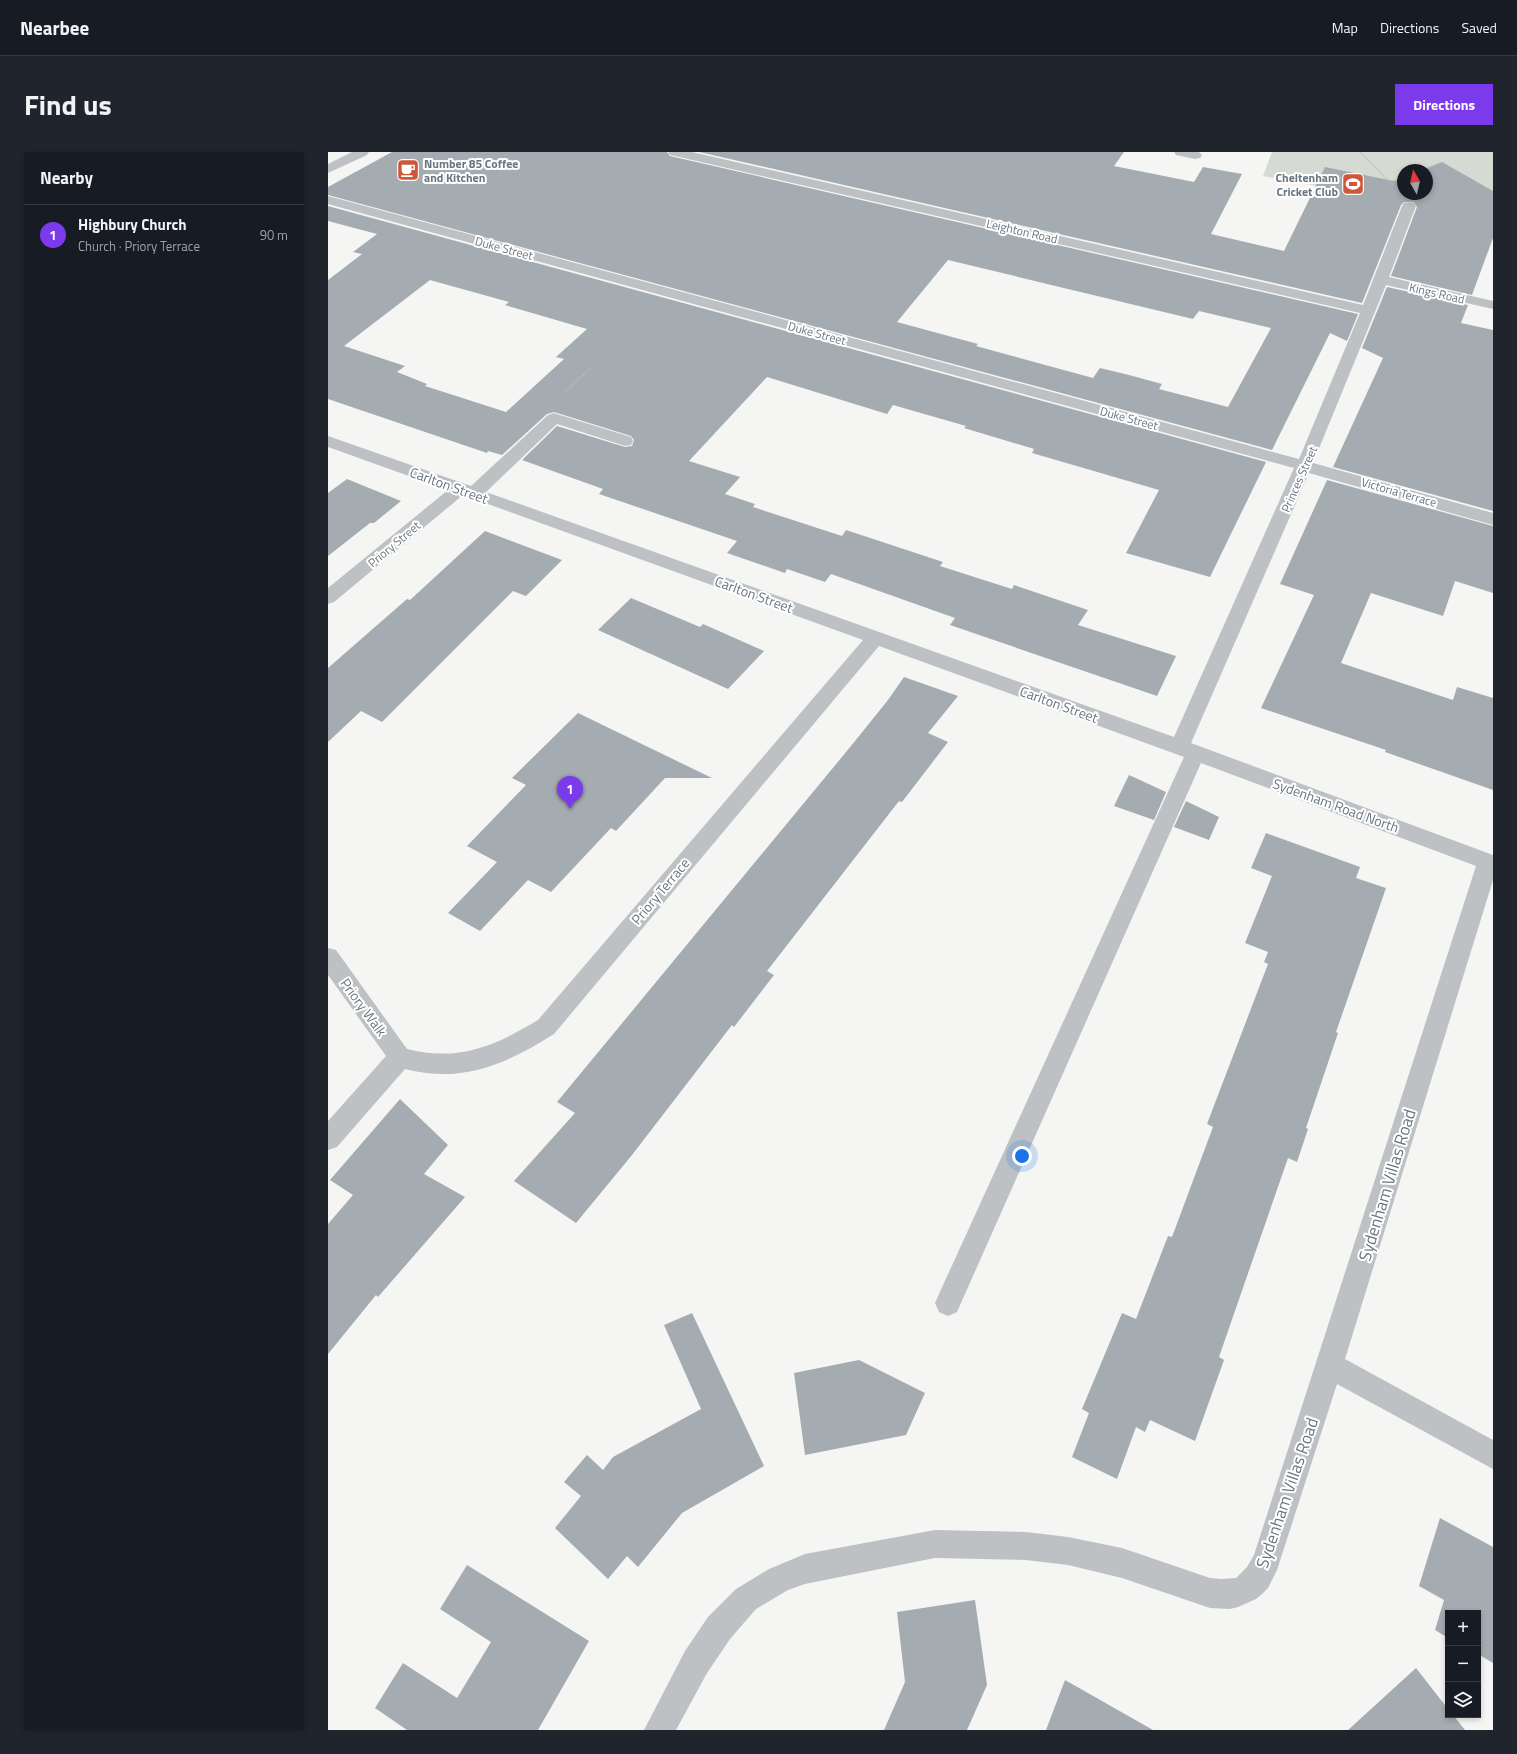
<!DOCTYPE html>
<meta charset="utf-8">
<style>
:root{--surface:#171b24;--page:#20242c;--text:#f1f3f6;--muted:#9ea1a6;--line:#363941;--accent:#7c3aed}
body{margin:0;font-family:"Titillium Web",sans-serif;background:var(--page);color:var(--text)}
.controls{position:absolute;right:12px;bottom:12px;display:grid;overflow:hidden;border-radius:0px;box-shadow:0 2px 6px #0003}
.controls button{width:36px;height:36px;display:grid;place-items:center;padding:0;border:0;border-bottom:1px solid var(--line);background:var(--surface);color:var(--text);font:20px sans-serif}
.compass{position:absolute;left:1069px;top:12px;width:36px;height:36px;border-radius:50%;background:var(--surface);box-shadow:0 2px 6px #0003;rotate:352deg}
.you{position:absolute;left:694px;top:1004px;width:14px;height:14px;margin:-10px;border:3px solid #fff;border-radius:50%;background:#1a73e8;box-shadow:0 0 0 6px #1a73e833}
.badge{display:grid;place-items:center;width:26px;height:26px;border-radius:50%;background:var(--accent);color:#fff;font-size:13px;font-weight:700}
.pin{position:absolute;translate:-50% -33px;filter:drop-shadow(0 1px 2px #0008)}
.pin::after{content:'';position:absolute;top:21px;width:14px;height:12px;background:inherit;clip-path:polygon(0 0,100% 0,50% 100%)}
.list{margin:0;padding:0;list-style:none}
h2{display:flex;justify-content:space-between;align-items:center;height:52px;margin:0;padding:0 16px;font-size:17px}
h2 small{font-size:13px;font-weight:400;color:var(--muted)}
.list li{display:grid;grid-template-columns:26px 1fr auto;gap:12px;align-items:center;box-sizing:border-box;height:60px;padding:0 16px;border-top:1px solid var(--line)}
.list b{display:block;font-size:15px;white-space:nowrap}
.list p{margin:0;font-size:13px;white-space:nowrap;color:var(--muted)}
.list em{font-size:13px;font-style:normal;color:var(--muted)}
.icon{flex:none;width:22px;height:22px;fill:none;stroke:currentColor;stroke-width:2;stroke-linecap:round;stroke-linejoin:round}
.map{position:relative;flex:none;width:1165px;height:1578px;overflow:hidden;border-radius:0px}
header{display:flex;align-items:center;gap:24px;box-sizing:border-box;height:56px;padding:0 20px;background:var(--surface);border-bottom:1px solid var(--line)}
header strong{font-size:19px}
nav{display:flex;gap:22px;margin-inline-start:auto;font-size:14px}
.intro{display:flex;align-items:center;justify-content:space-between;box-sizing:border-box;height:96px;padding:0 24px}
h1{margin:0;font-size:28px}
.button{padding:10px 18px;border-radius:0px;background:var(--accent);color:#fff;font-size:14px;font-weight:700}
main{display:flex;gap:24px;padding:0 24px}
aside{flex:1;background:var(--surface);border-radius:0px;box-shadow:0 2px 6px #0003}
.map>svg:first-child{display:block}
</style>
<header>
<strong>Nearbee</strong>
<nav><a>Map</a><a>Directions</a><a>Saved</a></nav>
</header>
<div class="intro"><h1>Find us</h1><a class="button">Directions</a></div>
<main>
<aside>
<h2>Nearby<small></small></h2>
<ul class="list">
<li><span class="badge">1</span><div><b>Highbury Church</b><p>Church · Priory Terrace</p></div><em>90 m</em></li>
</ul>
</aside>
<div class="map">
<svg width="1165" height="1578" viewBox="0 0 1165 1578">
<rect width="100%" height="100%" fill="#f5f5f3"/>
<path fill="#d5dad2" fill-rule="evenodd" d="M 944,0 L 1165,0 L 1165,67 L 935,24 ZM 1075,18 L 1099,18 L 1099,42 L 1075,42 Z"/>
<path fill="#a5acb1" fill-rule="evenodd" d="M 64,0 L 339,0 L 342,4 L 1030,162 L 1019,189 L 1002,181 L 944,298 L 0,43 L 0,35 ZM 620,108 L 865,167 L 871,159 L 943,176 L 900,255 L 831,237 L 834,232 L 801,223 L 772,216 L 765,226 L 648,194 L 650,192 L 569,170 Z
M 371,0 L 796,0 L 786,14 L 866,30 L 875,15 L 914,22 L 883,82 L 956,99 L 997,15 L 1066,29 L 1075,25 L 1075,42 L 1099,42 L 1099,18 L 1094,18 L 1114,10 L 1165,39 L 1165,86 L 1144,143 L 1063,124 L 1089,55 L 1086,50 L 1076,50 L 1073,53 L 1034,151 Z
M 0,54 L 938,310 L 882,425 L 798,401 L 831,338 L 704,301 L 706,297 L 636,276 L 638,274 L 565,253 L 559,262 L 439,225 L 361,309 L 412,325 L 397,342 L 427,352 L 425,355 L 514,384 L 518,378 L 615,410 L 612,414 L 684,437 L 686,433 L 760,458 L 750,473 L 848,504 L 829,544 L 622,473 L 627,466 L 503,422 L 497,430 L 459,417 L 457,421 L 399,401 L 409,389 L 271,342 L 275,337 L 194,308 L 229,274 L 297,295 L 304,294 L 306,288 L 303,284 L 226,260 L 219,262 L 174,303 L 160,299 L 159,301 L 0,247 L 0,128 L 34,102 L 25,100 L 49,82 L 0,69 ZM 102,128 L 181,150 L 177,153 L 259,177 L 228,205 L 236,207 L 178,260 L 97,234 L 99,232 L 69,220 L 77,214 L 16,194 Z
M 1059,135 L 1140,153 L 1133,171 L 1165,178 L 1165,359 L 1005,315 L 1055,206 L 1034,196 Z
M 19,327 L 73,349 L 46,371 L 42,371 L 0,404 L 0,341 Z
M 999,328 L 1165,374 L 1165,441 L 1127,429 L 1115,464 L 1043,441 L 1013,511 L 1125,548 L 1129,535 L 1165,546 L 1165,638 L 1057,600 L 1058,598 L 933,556 L 986,443 L 952,432 Z
M 157,379 L 234,408 L 198,444 L 185,439 L 54,570 L 33,559 L 0,590 L 0,516 L 79,447 L 82,448 Z
M 303,446 L 372,475 L 375,472 L 436,499 L 400,537 L 270,478 Z
M 576,525 L 630,544 L 600,581 L 620,590 L 574,650 L 571,649 L 439,819 L 446,823 L 406,875 L 404,873 L 304,1003 L 248,1071 L 186,1029 L 247,961 L 229,950 L 523,594 L 560,548 Z
M 250,561 L 384,626 L 337,626 L 288,679 L 283,676 L 223,740 L 200,728 L 152,779 L 120,761 L 169,710 L 139,694 L 198,633 L 184,626 Z
M 801,623 L 838,640 L 826,668 L 786,654 Z
M 858,649 L 891,665 L 881,688 L 846,675 Z
M 938,681 L 1032,715 L 1028,726 L 1058,736 L 1008,880 L 1010,881 L 978,976 L 980,977 L 969,1010 L 960,1006 L 891,1205 L 896,1208 L 867,1289 L 822,1268 L 817,1280 L 808,1275 L 789,1327 L 744,1305 L 761,1261 L 754,1257 L 794,1161 L 808,1167 L 840,1084 L 844,1085 L 885,975 L 879,972 L 940,812 L 936,810 L 940,800 L 917,791 L 944,724 L 923,716 Z
M 72,947 L 120,993 L 96,1022 L 137,1045 L 50,1145 L 48,1143 L 0,1202 L 0,1072 L 25,1043 L 2,1028 Z
M 364,1161 L 436,1314 L 354,1361 L 310,1415 L 299,1404 L 280,1427 L 227,1376 L 253,1344 L 236,1330 L 259,1303 L 275,1318 L 285,1305 L 373,1257 L 336,1173 Z
M 531,1208 L 597,1241 L 578,1283 L 477,1303 L 466,1221 Z
M 1112,1366 L 1165,1395 L 1165,1511 L 1150,1502 L 1150,1461 L 1120,1461 L 1120,1486 L 1107,1478 L 1116,1448 L 1091,1434 Z
M 139,1413 L 261,1489 L 210,1578 L 79,1578 L 47,1556 L 75,1511 L 129,1546 L 163,1490 L 112,1457 Z
M 647,1448 L 659,1533 L 639,1578 L 556,1578 L 577,1530 L 569,1460 Z
M 1088,1516 L 1120,1557 L 1120,1563 L 1125,1563 L 1137,1578 L 1020,1578 Z
M 737,1528 L 825,1578 L 718,1578 Z"/>
<g fill="none" stroke-linecap="round" stroke-linejoin="round">
<path stroke="#b7babc" stroke-width="1.5" stroke-dasharray="1.5 1.5" stroke-linecap="butt" d="M 1032,0 L 1066,34
M 237,240 L 266,213"/>
<path fill="#bdc1c4" fill-rule="evenodd" d="M 24,0 L 41,0 L 39,3 L 0,21 L 0,12 Z
M 340,0 L 364,0 L 1035,153 L 1074,54 L 1076,51 L 1086,51 L 1088,54 L 1061,125 L 1165,149 L 1165,157 L 1058,133 L 985,311 L 1165,361 L 1165,373 L 981,321 L 863,591 L 1165,703 L 1165,728 L 1017,1207 L 1165,1288 L 1165,1317 L 1009,1232 L 949,1418 L 940,1436 L 934,1442 L 928,1447 L 910,1455 L 902,1457 L 882,1456 L 794,1426 L 740,1413 L 698,1408 L 607,1406 L 477,1432 L 460,1438 L 428,1457 L 402,1487 L 379,1521 L 348,1578 L 316,1578 L 357,1499 L 380,1465 L 408,1437 L 441,1417 L 477,1402 L 607,1378 L 698,1380 L 740,1385 L 794,1396 L 882,1426 L 893,1427 L 908,1426 L 919,1415 L 926,1403 L 1148,714 L 873,611 L 629,1160 L 620,1164 L 611,1160 L 607,1151 L 611,1142 L 856,605 L 551,494 L 226,882 C 179,912 133,932 77,917 L 9,995 L 0,998 L 0,969 L 58,904 L 0,823 L 0,796 L 8,798 L 79,897 C 130,910 167,894 210,868 L 535,488 L 135,343 L 6,450 L 0,452 L 0,436 L 120,338 L 0,295 L 0,284 L 143,334 L 220,263 L 226,261 L 232,263 L 303,285 L 305,289 L 303,293 L 297,294 L 229,272 L 158,340 L 846,585 L 966,316 L 0,52 L 0,44 L 971,307 L 1032,161 L 347,4 L 342,3 Z
M 846,0 L 871,0 L 874,3 L 872,6 L 867,7 L 848,3 Z"/>
</g>
<defs>
<g id="cafe-square" transform="scale(1.15)"><rect x="-9" y="-9" width="18" height="18" rx="4" fill="#ce573a" stroke="#fff"/><path d="M-5.5-4.5H6V0H3Q3 3.5 0 3.5H-2.5Q-5.5 3.5-5.5 0ZM3-3.2v2h1.7v-2ZM-6 4.5H4V6H-6Z" fill="#fff"/></g>
<g id="stadium-square" transform="scale(1.15)"><rect x="-9" y="-9" width="18" height="18" rx="4" fill="#ce573a" stroke="#fff"/><path d="M0-5a6.5 5 0 1 0 0 10a6.5 5 0 1 0 0-10ZM-3.5-1.8h7v3.6h-7Z" fill="#fff"/></g>
</defs>
<g fill-rule="evenodd">
<use href="#cafe-square" x="80" y="18"/>
<use href="#stadium-square" x="1025" y="32"/>
</g>
<g text-anchor="middle" dominant-baseline="central" stroke-width="4" stroke-linejoin="round" paint-order="stroke">
<g font-size="12" font-weight="bold" fill="#687680" stroke="#fff" text-anchor="start">
<text x="96" y="11">Number 85 Coffee<tspan x="96" dy="14">and Kitchen</tspan></text>
<text x="1010" y="25" text-anchor="end">Cheltenham<tspan x="1010" dy="14">Cricket Club</tspan></text>
</g>
<g font-size="12" fill="#687680" stroke="#fff">
<text transform="translate(694 79) rotate(13)">Leighton Road</text>
<text transform="translate(176 96) rotate(15)">Duke Street</text>
<text transform="translate(1109 141) rotate(13)">Kings Road</text>
<text transform="translate(489 181) rotate(15)">Duke Street</text>
<text transform="translate(801 266) rotate(15)">Duke Street</text>
<text transform="translate(971 327) rotate(-66)">Princes Street</text>
<text transform="translate(1071 340) rotate(16)">Victoria Terrace</text>
<text transform="translate(66 392) rotate(-40)">Priory Street</text>
</g>
<g font-size="14" fill="#687680" stroke="#fff">
<text transform="translate(121 333) rotate(20)">Carlton Street</text>
<text transform="translate(426 442) rotate(20)">Carlton Street</text>
<text transform="translate(731 552) rotate(20)">Carlton Street</text>
<text transform="translate(1008 653) rotate(20)">Sydenham Road North</text>
<text transform="translate(332 739) rotate(-50)">Priory Terrace</text>
<text transform="translate(36 855) rotate(54)">Priory Walk</text>
</g>
<g font-size="17" fill="#687680" stroke="#fff">
<text transform="translate(1059 1033) rotate(-73)">Sydenham Villas Road</text>
<text transform="translate(959 1341) rotate(-71)">Sydenham Villas Road</text>
</g>
</g>
</svg>
<div class="controls">
<button>+</button>
<button>−</button>
<button><svg class="icon" aria-label="layers" viewBox="0 0 24 24"><path d="M12 4l9 5-9 5-9-5zM3 14l9 5 9-5"/></svg></button>
</div>
<svg class="compass" viewBox="-18 -18 36 36"><path d="M0-13l5 13h-10z" fill="#e53935"/><path d="M0 13l5-13h-10z" fill="#9ea1a6"/></svg>
<div class="you"></div>
<div class="pin badge" style="left:242px;top:657px">1</div>
</div>
</main>
